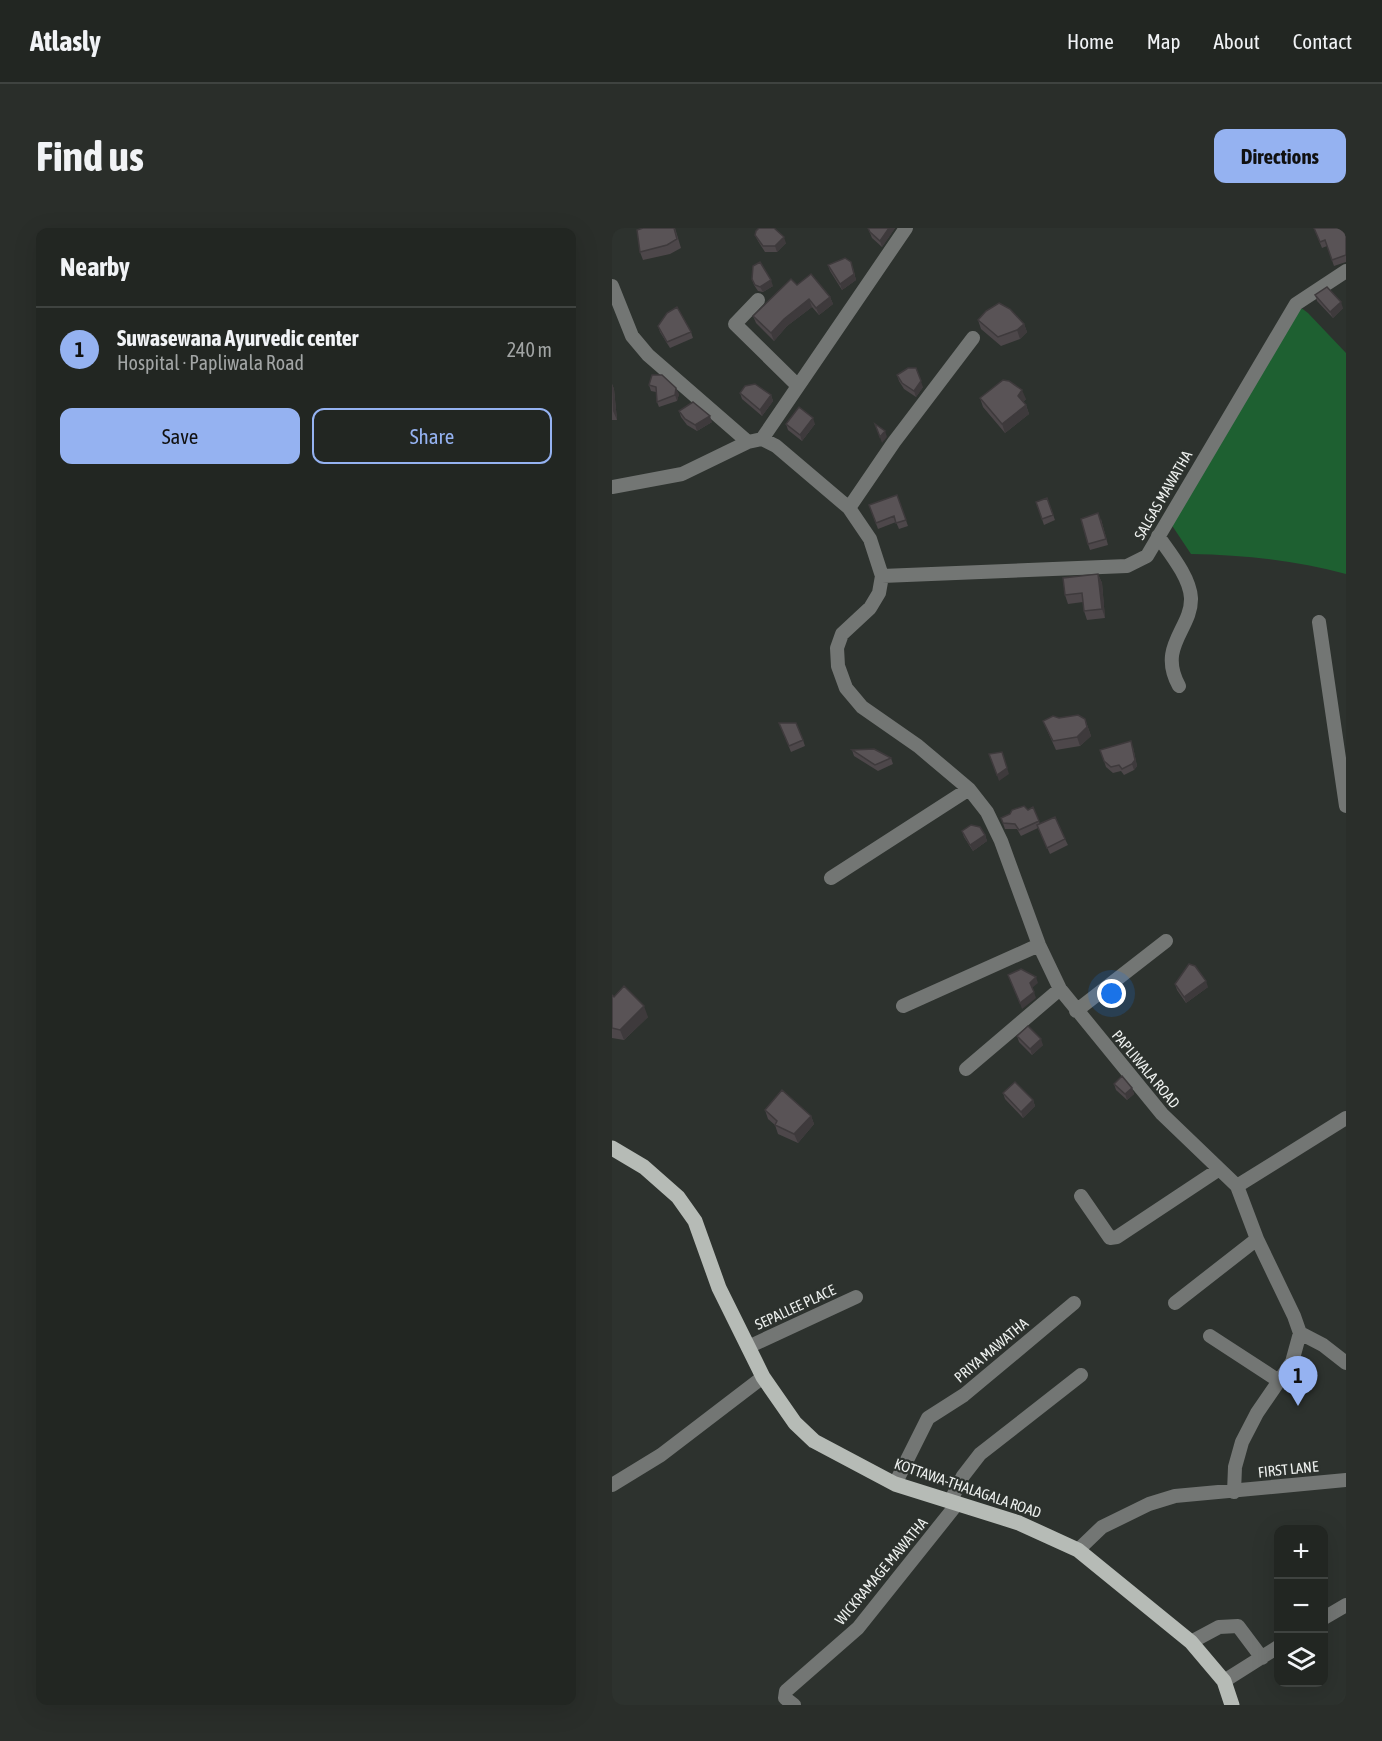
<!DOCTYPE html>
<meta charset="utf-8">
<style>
:root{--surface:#222622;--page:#2a2e2a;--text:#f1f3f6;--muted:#a2a5a5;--line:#3f4340;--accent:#95b2f1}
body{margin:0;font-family:"Asap Condensed",sans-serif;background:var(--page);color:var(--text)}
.controls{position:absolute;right:18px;bottom:18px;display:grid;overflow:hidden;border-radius:12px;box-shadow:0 6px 24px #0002}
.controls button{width:54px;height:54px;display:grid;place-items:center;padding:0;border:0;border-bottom:2px solid var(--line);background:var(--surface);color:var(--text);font:30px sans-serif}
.you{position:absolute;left:500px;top:766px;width:21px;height:21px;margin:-15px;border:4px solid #fff;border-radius:50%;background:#1a73e8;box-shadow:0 0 0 9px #1a73e833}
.badge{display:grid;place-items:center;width:39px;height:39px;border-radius:50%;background:var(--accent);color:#111;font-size:20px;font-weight:700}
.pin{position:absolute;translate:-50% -50px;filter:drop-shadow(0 2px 3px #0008)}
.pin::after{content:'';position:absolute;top:32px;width:21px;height:18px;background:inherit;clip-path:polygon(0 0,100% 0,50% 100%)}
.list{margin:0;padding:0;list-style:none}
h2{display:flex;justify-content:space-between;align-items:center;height:78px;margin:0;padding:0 24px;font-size:26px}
h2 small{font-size:20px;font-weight:400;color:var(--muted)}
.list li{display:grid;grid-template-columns:39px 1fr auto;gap:18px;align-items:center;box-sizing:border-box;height:84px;padding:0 24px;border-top:2px solid var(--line)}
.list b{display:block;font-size:22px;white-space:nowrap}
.list p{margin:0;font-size:20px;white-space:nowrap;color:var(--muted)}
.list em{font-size:20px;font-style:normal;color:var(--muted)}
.actions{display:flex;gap:12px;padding:18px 24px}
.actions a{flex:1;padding:14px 0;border:2px solid var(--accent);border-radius:12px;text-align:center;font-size:21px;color:var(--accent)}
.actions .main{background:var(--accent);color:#111}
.icon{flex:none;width:33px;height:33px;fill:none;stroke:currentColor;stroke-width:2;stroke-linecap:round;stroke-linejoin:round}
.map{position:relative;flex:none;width:734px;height:1477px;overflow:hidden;border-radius:12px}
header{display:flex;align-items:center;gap:36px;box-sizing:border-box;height:84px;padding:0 30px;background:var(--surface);border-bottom:2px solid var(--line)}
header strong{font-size:28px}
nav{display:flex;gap:33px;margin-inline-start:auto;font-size:21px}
.intro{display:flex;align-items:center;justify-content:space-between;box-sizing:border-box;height:144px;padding:0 36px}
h1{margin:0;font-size:42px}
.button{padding:15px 27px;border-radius:12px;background:var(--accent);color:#111;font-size:21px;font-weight:700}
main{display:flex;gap:36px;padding:0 36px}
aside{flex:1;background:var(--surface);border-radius:12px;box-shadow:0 6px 24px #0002}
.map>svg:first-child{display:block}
</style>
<header>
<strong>Atlasly</strong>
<nav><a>Home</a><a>Map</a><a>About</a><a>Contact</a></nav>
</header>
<div class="intro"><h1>Find us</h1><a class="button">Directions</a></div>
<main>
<aside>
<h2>Nearby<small></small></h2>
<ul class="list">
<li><span class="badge">1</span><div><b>Suwasewana Ayurvedic center</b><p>Hospital · Papliwala Road</p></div><em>240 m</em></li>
</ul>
<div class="actions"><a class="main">Save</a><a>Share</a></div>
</aside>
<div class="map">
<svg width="734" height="1477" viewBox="0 0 734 1477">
<rect width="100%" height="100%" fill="#2d322e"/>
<path fill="#1e6031" d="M 684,76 L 696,85 L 734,125 L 734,346 C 683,332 632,327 579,326 L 555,290 Z"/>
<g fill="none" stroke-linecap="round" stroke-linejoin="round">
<path stroke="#737674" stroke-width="14" d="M 0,58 L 20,108 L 36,127 L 136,214
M 146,72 L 123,96 L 186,158
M 150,211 L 294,0
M 0,259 L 70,246 L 136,214 L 150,211 L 164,218 L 237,280 L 258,311 L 270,348 L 267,365 L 258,380 L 230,406 L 225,420 L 226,438 L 234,460 L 250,479 L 306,518 L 357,561 L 375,584 L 389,613 L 427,717 L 448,761 L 550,886 L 625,958 L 645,1011 L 682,1088 L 688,1105 L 680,1134 L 645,1185 L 630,1214 L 623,1239 L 622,1264
M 237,280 L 282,214 L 361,110
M 546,308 C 557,324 578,349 579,370 C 580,401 545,418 567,458
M 270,348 L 515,338 L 535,328 L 684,76 L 734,43
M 707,394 L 734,578
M 219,650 L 357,561
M 291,778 L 427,717
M 464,783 L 554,713
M 354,841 L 448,761
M 625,958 L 734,890
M 469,968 L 498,1010 L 505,1009 L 606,942
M 563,1075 L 645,1011
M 688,1105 L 711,1117 L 734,1135
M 598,1108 L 667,1153
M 136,1119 L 244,1069
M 283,1256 L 316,1190 L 352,1167 L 462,1075
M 0,1257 L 49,1227 L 151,1149
M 338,1274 L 351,1248 L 368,1226 L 469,1147
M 466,1322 L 490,1299 L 537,1276 L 563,1268 L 734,1252
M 712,1390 L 734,1377
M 579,1414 L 607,1399 L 626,1398 L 650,1430
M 612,1453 L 666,1419
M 182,1477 L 173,1470 L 174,1463 L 246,1400 L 345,1276"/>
<path stroke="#b6bbb6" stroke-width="15" d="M 0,920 L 32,939 L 66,969 L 83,993 L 107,1060 L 151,1149 L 183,1195 L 202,1213 L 283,1256 L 407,1295 L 466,1322 L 579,1414 L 612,1453 L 620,1477"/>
</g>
<path fill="#4d474a" d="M 63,0 L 69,20 L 58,26 L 31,32 L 28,24 Z
M 256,0 L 283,0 L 270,19 L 260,10 Z
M 702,0 L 734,4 L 734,34 L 722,38 L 715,18 L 710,20 Z
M 143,7 L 174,15 L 165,24 L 153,24 L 146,13 Z
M 216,37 L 241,40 L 244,52 L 230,62 L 218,43 Z
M 140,51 L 161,58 L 151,64 L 146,63 L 142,57 Z
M 185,57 L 218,69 L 221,76 L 207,87 L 200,79 L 175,98 L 162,113 L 144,95 L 141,88 Z
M 703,67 L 731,80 L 721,90 L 705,73 Z
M 366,92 L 412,96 L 415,104 L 408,111 L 389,118 L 369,101 Z
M 46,98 L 79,104 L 81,110 L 58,120 L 48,104 Z
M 285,147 L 311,159 L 304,169 L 292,161 L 287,153 Z
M 0,156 L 2,161 L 5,192 L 0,192 Z
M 37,157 L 67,166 L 65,173 L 47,179 L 45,174 L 44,164 L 39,163 Z
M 128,165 L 159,167 L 161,173 L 150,188 L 130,171 Z
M 368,170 L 414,171 L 411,174 L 414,177 L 417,186 L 393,205 L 371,179 Z
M 67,183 L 100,194 L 85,203 L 75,197 L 69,189 Z
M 174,196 L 203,196 L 190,213 L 176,202 Z
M 285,267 L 296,298 L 287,301 L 284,294 L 266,301 L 257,277 Z
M 435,270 L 443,292 L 432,297 L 424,274 Z
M 489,291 L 496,317 L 478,322 L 476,316 Z
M 486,346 L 490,355 L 493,390 L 475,392 L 472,383 L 471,374 L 456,376 L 453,367 Z
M 447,490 L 473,491 L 479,508 L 468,518 L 444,522 L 431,493 Z
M 167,495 L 191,512 L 193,518 L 179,524 Z
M 521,519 L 525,538 L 522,542 L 512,547 L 509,543 L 501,545 L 494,539 L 492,533 Z
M 240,522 L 279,530 L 281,536 L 266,543 L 242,528 Z
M 421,579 L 428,596 L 453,611 L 456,617 L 438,626 L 426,600 L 409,608 L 405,601 L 393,601 L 389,590 L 416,582 Z
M 350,603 L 373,607 L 375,613 L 361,623 L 352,609 Z
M 563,756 L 596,759 L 574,775 L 565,762 Z
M 0,767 L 36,789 L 12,812 L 0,810 Z
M 405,808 L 431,817 L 420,827 L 407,814 Z
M 502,856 L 520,860 L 522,866 L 515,872 L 504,862 Z
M 391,865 L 421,872 L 423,878 L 411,890 L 393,871 Z
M 153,882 L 199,888 L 202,896 L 186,915 L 166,906 L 163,897 L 156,891 Z"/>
<path fill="#3e3a3c" d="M 277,0 L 283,0 L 270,19 L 268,13 Z
M 172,9 L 174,15 L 165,24 L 163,18 Z
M 239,34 L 244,52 L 230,62 L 228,56 Z
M 159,52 L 161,58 L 151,64 L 148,59 Z
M 218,69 L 221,76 L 207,87 L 204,80 Z
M 197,71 L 200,79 L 175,98 L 162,113 L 159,105 L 172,91 Z
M 729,74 L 731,80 L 721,90 L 718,84 Z
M 412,96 L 415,104 L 408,111 L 405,102 Z
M 304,140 L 311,159 L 304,169 L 302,163 Z
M 0,156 L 2,161 L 5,192 L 1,183 Z
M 64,160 L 67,166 L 65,173 L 63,167 Z
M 410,162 L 414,171 L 409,177 L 406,168 Z
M 159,167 L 161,173 L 150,188 L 148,182 Z
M 414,177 L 417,186 L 393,205 L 390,196 Z
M 98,188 L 100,194 L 85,203 L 83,197 Z
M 201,190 L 203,196 L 190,213 L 188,207 Z
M 273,203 L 275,209 L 270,215 L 268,209 Z
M 486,346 L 490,355 L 493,390 L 490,381 Z
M 473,491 L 479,508 L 468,518 L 465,509 Z
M 519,513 L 525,538 L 522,542 L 520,536 Z
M 392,530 L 397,546 L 387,553 L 385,547 Z
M 373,607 L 375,613 L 361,623 L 358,617 Z
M 424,749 L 426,755 L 420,760 L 418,755 Z
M 594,753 L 596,759 L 574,775 L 572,769 Z
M 422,764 L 424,770 L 410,781 L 408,775 Z
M 32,778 L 36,789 L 12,812 L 8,802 Z
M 429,811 L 431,817 L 420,827 L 418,821 Z
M 520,860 L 522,866 L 515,872 L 513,866 Z
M 421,872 L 423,878 L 411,890 L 409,884 Z
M 199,888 L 202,896 L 186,915 L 182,906 Z"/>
<path fill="#595356" stroke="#3e3a3c" stroke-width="1.5" d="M 31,0 L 62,0 L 65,11 L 55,17 L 28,24 L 25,2 Z
M 147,0 L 162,0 L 172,9 L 163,18 L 151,18 L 143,7 L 144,3 Z
M 256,0 L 277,0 L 268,13 L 258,4 Z
M 702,0 L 732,0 L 734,4 L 734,27 L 720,32 L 713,12 L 708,14 Z
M 233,30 L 239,34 L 242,46 L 228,56 L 216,37 Z
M 148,34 L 159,52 L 148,59 L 143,57 L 140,51 L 141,38 Z
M 199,46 L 218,69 L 204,80 L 197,71 L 172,91 L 159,105 L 141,88 L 179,51 L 185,57 Z
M 715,59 L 729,74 L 718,84 L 703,67 Z
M 387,75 L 398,81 L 412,96 L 405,102 L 386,109 L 366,92 L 374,83 Z
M 65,79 L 79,104 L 55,114 L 46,98 L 55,85 Z
M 296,140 L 304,140 L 309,153 L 302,163 L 290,155 L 285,147 Z
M 40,147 L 50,147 L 64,160 L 63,167 L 45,174 L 44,159 L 37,157 Z
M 391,152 L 397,153 L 410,162 L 406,168 L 414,177 L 390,196 L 368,170 Z
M 143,156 L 159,167 L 148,182 L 128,165 L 133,158 Z
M 81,174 L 98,188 L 83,197 L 73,191 L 67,183 Z
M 187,179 L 201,190 L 188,207 L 174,196 Z
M 263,196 L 273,203 L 268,209 Z
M 285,267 L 294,292 L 284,295 L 282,288 L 264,295 L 257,277 Z
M 435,270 L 441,287 L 430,291 L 424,274 Z
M 486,285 L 494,311 L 476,316 L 469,291 Z
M 486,346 L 490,381 L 472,383 L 470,365 L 453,367 L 451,350 Z
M 466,487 L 473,491 L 475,499 L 465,509 L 441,513 L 431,493 L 441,488 L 447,490 Z
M 167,495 L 184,495 L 191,512 L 177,518 Z
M 519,513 L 523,532 L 520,536 L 510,541 L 507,537 L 499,539 L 492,533 L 488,522 Z
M 262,521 L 279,530 L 263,537 L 240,522 Z
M 390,524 L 395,540 L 385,547 L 377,526 Z
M 412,578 L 416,582 L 421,579 L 427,593 L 407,602 L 403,596 L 391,595 L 389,590 L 398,586 L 400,582 Z
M 443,589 L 453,611 L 435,620 L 425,597 Z
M 359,597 L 368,599 L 373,607 L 358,617 L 350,603 Z
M 577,736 L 583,738 L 594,753 L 572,769 L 563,756 Z
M 409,741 L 424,749 L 418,755 L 422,764 L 408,775 L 396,747 Z
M 12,758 L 32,778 L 8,802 L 0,800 L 0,767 L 2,769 Z
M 416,798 L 429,811 L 418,821 L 405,808 Z
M 510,848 L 520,860 L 513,866 L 502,856 Z
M 403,854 L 421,872 L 409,884 L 391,865 Z
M 170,862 L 199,888 L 182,906 L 163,897 L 165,893 L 153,882 Z"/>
<g text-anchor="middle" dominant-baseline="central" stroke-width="4.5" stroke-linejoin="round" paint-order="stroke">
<g font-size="15" fill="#edf0ee" stroke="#2d322e">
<text transform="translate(551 267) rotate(-60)">SALGAS MAWATHA</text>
<text transform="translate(534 841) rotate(50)">PAPLIWALA ROAD</text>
<text transform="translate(183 1079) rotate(-25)">SEPALLEE PLACE</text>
<text transform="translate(379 1122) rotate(-40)">PRIYA MAWATHA</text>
<text transform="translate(676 1241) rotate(-6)">FIRST LANE</text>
<text transform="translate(356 1260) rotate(19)">KOTTAWA-THALAGALA ROAD</text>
<text transform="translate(269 1343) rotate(-50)">WICKRAMAGE MAWATHA</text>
</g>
</g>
</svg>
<div class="controls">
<button>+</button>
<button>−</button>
<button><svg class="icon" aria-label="layers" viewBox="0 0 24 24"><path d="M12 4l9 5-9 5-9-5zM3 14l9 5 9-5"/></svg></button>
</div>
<div class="you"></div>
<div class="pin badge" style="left:686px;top:1178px">1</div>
</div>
</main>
